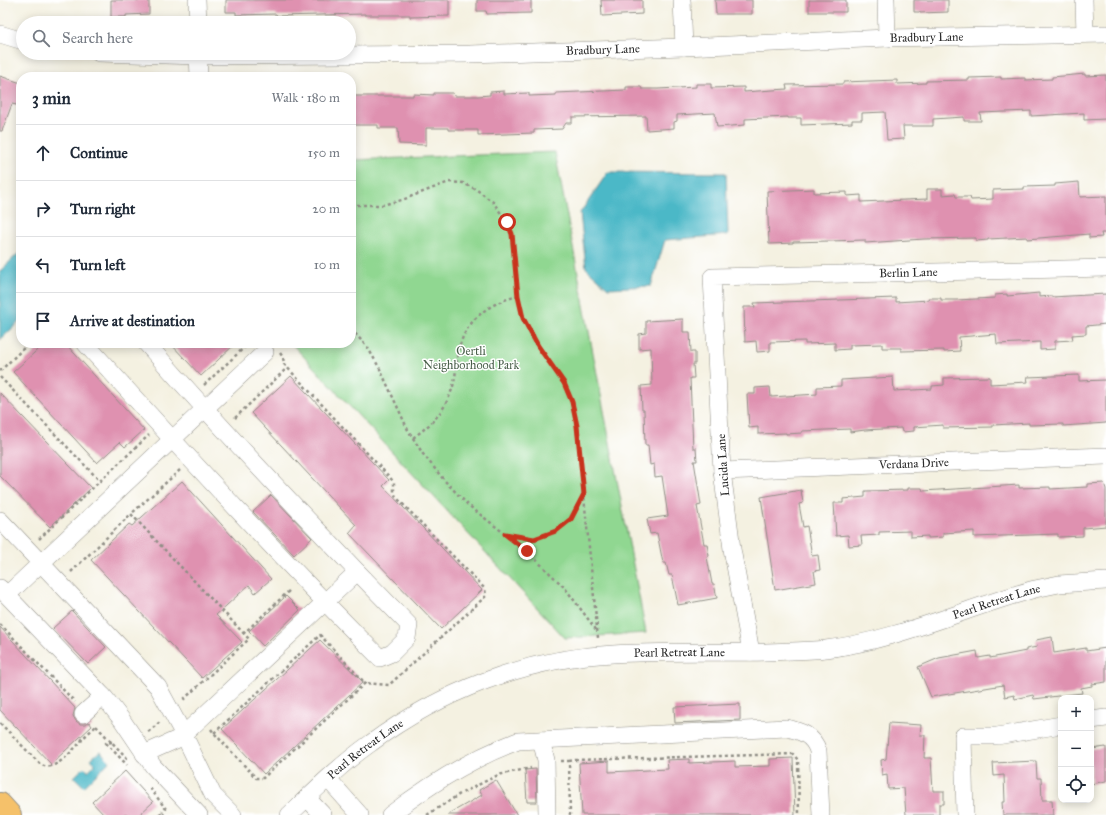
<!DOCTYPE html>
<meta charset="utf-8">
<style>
:root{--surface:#fff;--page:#f6f6f7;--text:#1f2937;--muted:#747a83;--line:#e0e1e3}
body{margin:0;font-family:"IM FELL Great Primer",serif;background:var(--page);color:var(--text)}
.controls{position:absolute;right:12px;bottom:12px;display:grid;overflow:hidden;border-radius:8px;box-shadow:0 2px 10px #0003}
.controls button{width:36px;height:36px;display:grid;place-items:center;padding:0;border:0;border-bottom:1px solid var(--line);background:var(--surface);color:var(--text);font:20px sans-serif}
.stop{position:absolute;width:12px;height:12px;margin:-9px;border:3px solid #c8321e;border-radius:50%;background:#fff}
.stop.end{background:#c8321e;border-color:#fff;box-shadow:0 1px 4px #0008}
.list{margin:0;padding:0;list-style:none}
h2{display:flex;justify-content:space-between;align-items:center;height:52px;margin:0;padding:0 16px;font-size:17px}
h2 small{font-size:13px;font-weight:400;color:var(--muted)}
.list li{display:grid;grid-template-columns:26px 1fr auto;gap:12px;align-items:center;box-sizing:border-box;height:56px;padding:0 16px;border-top:1px solid var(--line)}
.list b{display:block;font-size:15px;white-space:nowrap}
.list em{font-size:13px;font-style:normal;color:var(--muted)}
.icon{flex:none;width:22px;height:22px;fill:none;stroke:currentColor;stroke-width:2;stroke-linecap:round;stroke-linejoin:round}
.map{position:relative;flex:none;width:1106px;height:815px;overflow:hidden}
.search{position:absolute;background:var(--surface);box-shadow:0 2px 10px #0003;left:16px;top:16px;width:340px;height:44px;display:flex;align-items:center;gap:10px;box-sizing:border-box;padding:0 14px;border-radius:22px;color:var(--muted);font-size:15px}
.panel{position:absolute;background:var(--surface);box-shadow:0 2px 10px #0003;left:16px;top:72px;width:340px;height:276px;border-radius:16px}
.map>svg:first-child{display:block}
</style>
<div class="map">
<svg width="1106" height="815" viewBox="0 0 1106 815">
<rect width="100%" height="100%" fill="#fff"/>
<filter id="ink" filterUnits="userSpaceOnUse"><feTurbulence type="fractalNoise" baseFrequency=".025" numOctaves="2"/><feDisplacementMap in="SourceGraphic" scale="8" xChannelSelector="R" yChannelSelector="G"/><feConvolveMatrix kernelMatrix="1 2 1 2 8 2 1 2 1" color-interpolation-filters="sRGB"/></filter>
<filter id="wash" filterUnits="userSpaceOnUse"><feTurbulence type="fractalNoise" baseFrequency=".012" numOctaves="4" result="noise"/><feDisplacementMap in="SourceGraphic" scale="16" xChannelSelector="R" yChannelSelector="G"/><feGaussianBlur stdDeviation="0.9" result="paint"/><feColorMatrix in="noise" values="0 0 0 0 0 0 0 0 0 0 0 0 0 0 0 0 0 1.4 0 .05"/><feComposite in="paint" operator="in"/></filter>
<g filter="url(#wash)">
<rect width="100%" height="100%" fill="#f4f1e1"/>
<path fill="#90d791" stroke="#5e815e" d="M 555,152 L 646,633 L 565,638 L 291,343 L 351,343 L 351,160 Z"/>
<path fill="#4bb8c7" stroke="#3b7279" d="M 608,172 L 726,173 L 728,235 L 665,240 L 651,286 L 608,288 L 586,268 L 580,213 Z
M 21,251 L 21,320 L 0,340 L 0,271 Z
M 100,751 L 110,761 L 84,787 L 74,777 L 84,767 L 88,771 L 95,764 L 91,759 Z"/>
<g id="blocks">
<path fill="#df91b0" d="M 111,0 L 149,0 L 149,14 L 126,15 L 126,17 L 111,17 Z
M 226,0 L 449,0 L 449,16 L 410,17 L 410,15 L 365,15 L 365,14 L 277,16 L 276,14 L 236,15 L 236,12 L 226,12 Z
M 477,0 L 531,0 L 531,13 L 487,14 L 486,11 L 477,11 Z
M 601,0 L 642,0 L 642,14 L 602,16 Z
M 715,0 L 752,0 L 752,14 L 716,14 Z
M 809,0 L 846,0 L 846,12 L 809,12 Z
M 914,0 L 948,0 L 948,12 L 920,13 L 920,12 L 914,12 Z
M 1085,74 L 1085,76 L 1106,75 L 1106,119 L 1084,120 L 1084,113 L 1031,116 L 1031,111 L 980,113 L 981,121 L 964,121 L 964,117 L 933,119 L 933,126 L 903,126 L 904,139 L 887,140 L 885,112 L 862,113 L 862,120 L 852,120 L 852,123 L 801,125 L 801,118 L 788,118 L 788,117 L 745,119 L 745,125 L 717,127 L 715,113 L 677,115 L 677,121 L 674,122 L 674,128 L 647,130 L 646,116 L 572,117 L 572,123 L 566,123 L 562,129 L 534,130 L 534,133 L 478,135 L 478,130 L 448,130 L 448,128 L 426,128 L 426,145 L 399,144 L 398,128 L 378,128 L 378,125 L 351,125 L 351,96 L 413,96 L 413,94 L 434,95 L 434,93 L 453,93 L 454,96 L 478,96 L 490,95 L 490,92 L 504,91 L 504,94 L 529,93 L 529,96 L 556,95 L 556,93 L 626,90 L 626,87 L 641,87 L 642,89 L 658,89 L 696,87 L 696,84 L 711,84 L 711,88 L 744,87 L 744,92 L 787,89 L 786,85 L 843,84 L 843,82 L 897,80 L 897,84 L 926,83 L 926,81 L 969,80 L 969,78 L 1001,77 L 1001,79 L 1025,78 L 1025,80 L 1052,79 L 1052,77 Z
M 0,76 L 21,83 L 21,106 L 12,104 L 2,131 L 0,131 Z
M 1079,182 L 1080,197 L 1106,196 L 1106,233 L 1101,233 L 1102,237 L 1089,238 L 1089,234 L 1027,239 L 1027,237 L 988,239 L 988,240 L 976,241 L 976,238 L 924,239 L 865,243 L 865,240 L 793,242 L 793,243 L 769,244 L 767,191 L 814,189 L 814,193 L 847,192 L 847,196 L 861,195 L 861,202 L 927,199 L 927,189 L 942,189 L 942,195 L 955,194 L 956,197 L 970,197 L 971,200 L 993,199 L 993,190 L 1024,189 L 1024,187 L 1055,186 L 1055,184 Z
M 1039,293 L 1039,297 L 1052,296 L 1052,297 L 1106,294 L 1106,324 L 1086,326 L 1086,334 L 1072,335 L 1073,340 L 1055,341 L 1055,349 L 1040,350 L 1040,342 L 997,344 L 996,334 L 959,337 L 960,351 L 944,352 L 944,350 L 901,351 L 901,348 L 882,348 L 882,344 L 850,345 L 850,349 L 835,350 L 835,343 L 805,344 L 805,341 L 770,342 L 770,351 L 757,352 L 756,341 L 745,342 L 744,307 L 755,307 L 754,303 L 896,298 L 896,302 L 929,300 L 928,298 L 941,298 L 941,300 L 957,300 L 995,298 L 995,295 L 1007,294 L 1007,296 Z
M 683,319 L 683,332 L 690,332 L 691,352 L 695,352 L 695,364 L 693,364 L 694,378 L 690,378 L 693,448 L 696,448 L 697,461 L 694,461 L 701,505 L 697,506 L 704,544 L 707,544 L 709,556 L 707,557 L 712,584 L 714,584 L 717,598 L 678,605 L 672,575 L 669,575 L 666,563 L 663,563 L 657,533 L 650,534 L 647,519 L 668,516 L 662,476 L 655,477 L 654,464 L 650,465 L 648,445 L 645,445 L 644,410 L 642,410 L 641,386 L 652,385 L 651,348 L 639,349 L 639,334 L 646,333 L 646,321 Z
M 45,343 L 65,343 L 144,430 L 125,447 L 120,442 L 97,463 L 13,372 Z
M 170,343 L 236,343 L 201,376 Z
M 1079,375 L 1079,381 L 1106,380 L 1106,423 L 1063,426 L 1063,424 L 1029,425 L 1029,423 L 993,425 L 993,427 L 943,428 L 943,425 L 914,427 L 914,431 L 902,432 L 901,428 L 865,430 L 850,432 L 850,429 L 802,431 L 802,433 L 786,434 L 786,433 L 758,434 L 758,427 L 749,428 L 747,394 L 755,394 L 755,388 L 770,387 L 771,397 L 817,394 L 817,387 L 841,386 L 841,380 L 893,377 L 894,391 L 932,389 L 932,386 L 944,385 L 944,378 L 990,377 L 990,384 L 1028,382 L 1027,377 Z
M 291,376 L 389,480 L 383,486 L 482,590 L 441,629 L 349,533 L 356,525 L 251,413 Z
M 0,393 L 91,488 L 50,527 L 0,476 Z
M 182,481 L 271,579 L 255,593 L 249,585 L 216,615 L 242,642 L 202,678 L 91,560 L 129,524 L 132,526 Z
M 1104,483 L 1106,489 L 1106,526 L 1083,528 L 1083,536 L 1058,537 L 1058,534 L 974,537 L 974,531 L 943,533 L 943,537 L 928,538 L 928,536 L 911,537 L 911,531 L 879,532 L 879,535 L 861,536 L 862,545 L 849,546 L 848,535 L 836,536 L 834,503 L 843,503 L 843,499 L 865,497 L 865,491 L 908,490 L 908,488 L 922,488 L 923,491 L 1019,485 L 1019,488 L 1050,487 L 1050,489 L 1087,487 L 1087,484 Z
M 801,490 L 803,503 L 799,504 L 803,527 L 807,526 L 812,556 L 818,555 L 820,570 L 814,571 L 816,583 L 775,590 L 761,497 Z
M 271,495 L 312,538 L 294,555 L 253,512 Z
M 286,596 L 300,610 L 263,646 L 249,631 Z
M 72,611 L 106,647 L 88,664 L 53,628 Z
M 0,627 L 75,708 L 73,716 L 76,721 L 80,724 L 85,724 L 89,722 L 92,726 L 51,764 L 0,710 Z
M 1052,637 L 1054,653 L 1086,648 L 1086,651 L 1106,648 L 1106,682 L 1092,684 L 1092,686 L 1081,688 L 1082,693 L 1034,699 L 1033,695 L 1015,699 L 1014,695 L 1005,697 L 1003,685 L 931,697 L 918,667 L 939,658 L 977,651 L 978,658 L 990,656 L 990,658 L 1026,651 L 1026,649 L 1037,647 L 1036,640 Z
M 320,640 L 363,682 L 264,774 L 222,729 Z
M 740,704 L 740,720 L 675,723 L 674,707 Z
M 889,723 L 921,725 L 920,735 L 925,735 L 924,758 L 931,758 L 933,791 L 944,791 L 944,804 L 939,804 L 939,815 L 906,815 L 904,788 L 888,789 L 887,774 L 882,775 L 881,760 L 886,759 Z
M 1106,747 L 1106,781 L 1091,784 L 1091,749 Z
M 793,758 L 795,815 L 582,815 L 579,763 L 609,761 L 609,772 L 668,769 L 667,760 L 689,759 L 689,763 L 735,761 L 735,767 L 770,766 L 770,759 Z
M 1036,761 L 1037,778 L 1041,778 L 1042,800 L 1052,800 L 1053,815 L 1003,815 L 1002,802 L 1005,802 L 1004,775 L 994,776 L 993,763 Z
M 536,769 L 537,802 L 527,802 L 525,770 Z
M 125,771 L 153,802 L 139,815 L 104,815 L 92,802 Z
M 496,780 L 517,815 L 447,815 L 482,795 L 479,790 Z"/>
</g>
</g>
<g filter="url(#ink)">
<use href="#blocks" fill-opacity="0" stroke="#908e86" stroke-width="1"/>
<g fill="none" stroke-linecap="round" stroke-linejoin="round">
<g stroke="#908e86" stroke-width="18">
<g id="minor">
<path d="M 197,0 L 198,23"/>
<path d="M 682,0 L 684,47"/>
<path d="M 886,0 L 887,38"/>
<path d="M 1084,0 L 1085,34"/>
<path d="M 0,34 L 23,41"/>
<path id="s1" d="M 99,53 L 199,56 L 470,54 L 684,47 L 887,38 L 1106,34"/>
<path d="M 198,53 L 199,77"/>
<path d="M 85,343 C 181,450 278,556 380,658 L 392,653 L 407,638 L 409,625 C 319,533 231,439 146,343"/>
<path id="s2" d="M 722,471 L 1106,456"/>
<path d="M 0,520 L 158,687 L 184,735 L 213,795 L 233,815"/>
<path d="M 0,588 L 105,698 L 122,720 L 153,766 L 199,815"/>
<path d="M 7,595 L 265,352"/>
<path id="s3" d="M 751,652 L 732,549 L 722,471 L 712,277 L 1106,268"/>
<path d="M 83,714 L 103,696"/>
<path d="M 1091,720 L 1106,718"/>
<path d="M 541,740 L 546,760 L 547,815"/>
<path d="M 144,754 L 180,738 L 357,572"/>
<path d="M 328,779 L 360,815"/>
<path d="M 307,798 L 323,815"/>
<path id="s4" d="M 289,815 C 315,790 341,764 371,743 C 440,692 526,658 613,654 C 664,651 715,653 766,652 C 786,651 806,651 826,649 C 898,640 966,608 1035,589 L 1059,584 L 1106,581"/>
<path d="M 390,815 C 430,784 470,759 518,741 L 786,728 C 801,731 813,735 818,751 L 821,815"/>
<path d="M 965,815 L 963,736 L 997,736 L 1061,725"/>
</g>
</g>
<g stroke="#908e86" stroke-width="24">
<path id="major" d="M 0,804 L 10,815"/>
</g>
<path stroke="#908e86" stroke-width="2.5" stroke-dasharray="3 3" stroke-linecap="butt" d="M 351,205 L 382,205 L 402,200 L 449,182 L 463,183 L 477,190 L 493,202 L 507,222 L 512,234 L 518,296 L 523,318 L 538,346 L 564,383 L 572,402 L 577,426 L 598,638
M 351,329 L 368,348 L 380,369 L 408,430 L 423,454 L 444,480 L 468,505 L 527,551 L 565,588 L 597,631
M 280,353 L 283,357 L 284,364 L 394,482 L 394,492 L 396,497 L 485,589 L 486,596 L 389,685 L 365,683
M 0,371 L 29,343
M 0,377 L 100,481 L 149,435
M 204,385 L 249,343
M 235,418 L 287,368
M 413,438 C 431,424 443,414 451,392 C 456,380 456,366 458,353 C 464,321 488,303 518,296
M 180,470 L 131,514 L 249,639 L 183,700
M 506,534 L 534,539 L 556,531 L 571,519 L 583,495
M 39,539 L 100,481
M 71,572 L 131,514
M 0,624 L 75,702
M 243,634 L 291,589
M 0,723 L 40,764 C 54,774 71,751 81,742 L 82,739 L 96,726
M 96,726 L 129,760
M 211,729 L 214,733 L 256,778 L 263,778 L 365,683 L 320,635 L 214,733
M 148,732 L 160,722
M 112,742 L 106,743 L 127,765
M 561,761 L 569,761 L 570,815
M 569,761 L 575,760 L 793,754 L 798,760 L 799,815
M 150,788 L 166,809 L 162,812
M 159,815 L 162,812 L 164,815
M 427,815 L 460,794 L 498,775 L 531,768"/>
<use href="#minor" stroke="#fff" stroke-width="17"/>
<use href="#major" stroke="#f5c16b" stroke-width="22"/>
</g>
</g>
<g fill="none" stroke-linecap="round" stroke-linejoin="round" filter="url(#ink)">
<path stroke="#c8321e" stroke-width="5" d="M 507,222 L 512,234 L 518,296 L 523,318 L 538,346 L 564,383 L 572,402 L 577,426 L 584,494 L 571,519 L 556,531 L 534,539 L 505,534 L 527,551"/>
</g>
<g text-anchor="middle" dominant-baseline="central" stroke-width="3" stroke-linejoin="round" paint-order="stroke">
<g font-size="12" fill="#2b2b2b" stroke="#fff">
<text stroke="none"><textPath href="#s1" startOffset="828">Bradbury Lane</textPath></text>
<text stroke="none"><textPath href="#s1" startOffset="504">Bradbury Lane</textPath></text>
<text stroke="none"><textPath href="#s3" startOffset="574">Berlin Lane</textPath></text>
<text stroke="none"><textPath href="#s2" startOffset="192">Verdana Drive</textPath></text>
<text transform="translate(723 465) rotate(-94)">Lucida Lane</text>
<text stroke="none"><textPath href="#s4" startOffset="761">Pearl Retreat Lane</textPath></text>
<text stroke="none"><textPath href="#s4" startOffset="437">Pearl Retreat Lane</textPath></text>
<text stroke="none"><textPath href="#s4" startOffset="101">Pearl Retreat Lane</textPath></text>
</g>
<g font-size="12" fill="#495f4a" stroke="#fff">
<text x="471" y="351">Oertli<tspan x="471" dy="14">Neighborhood Park</tspan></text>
</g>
</g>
</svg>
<div class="controls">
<button>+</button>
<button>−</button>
<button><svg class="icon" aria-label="locate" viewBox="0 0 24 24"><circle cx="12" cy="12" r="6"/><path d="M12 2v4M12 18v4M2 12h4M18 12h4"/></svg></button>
</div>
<div class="stop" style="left:507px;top:222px"></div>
<div class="stop end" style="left:527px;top:551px"></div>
<div class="search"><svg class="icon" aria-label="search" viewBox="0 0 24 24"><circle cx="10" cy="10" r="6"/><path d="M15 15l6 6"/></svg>Search here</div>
<section class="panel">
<h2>3 min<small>Walk · 180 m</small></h2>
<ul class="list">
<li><svg class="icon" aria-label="ahead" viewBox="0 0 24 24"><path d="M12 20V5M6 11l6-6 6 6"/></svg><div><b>Continue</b></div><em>150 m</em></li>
<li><svg class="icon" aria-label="right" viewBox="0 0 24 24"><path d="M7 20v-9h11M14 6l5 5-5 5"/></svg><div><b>Turn right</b></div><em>20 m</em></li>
<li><svg class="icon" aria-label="left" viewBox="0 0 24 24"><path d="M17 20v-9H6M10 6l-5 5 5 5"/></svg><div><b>Turn left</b></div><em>10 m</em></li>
<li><svg class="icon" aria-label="arrive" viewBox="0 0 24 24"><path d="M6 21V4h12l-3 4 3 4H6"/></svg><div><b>Arrive at destination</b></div></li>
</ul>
</section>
</div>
